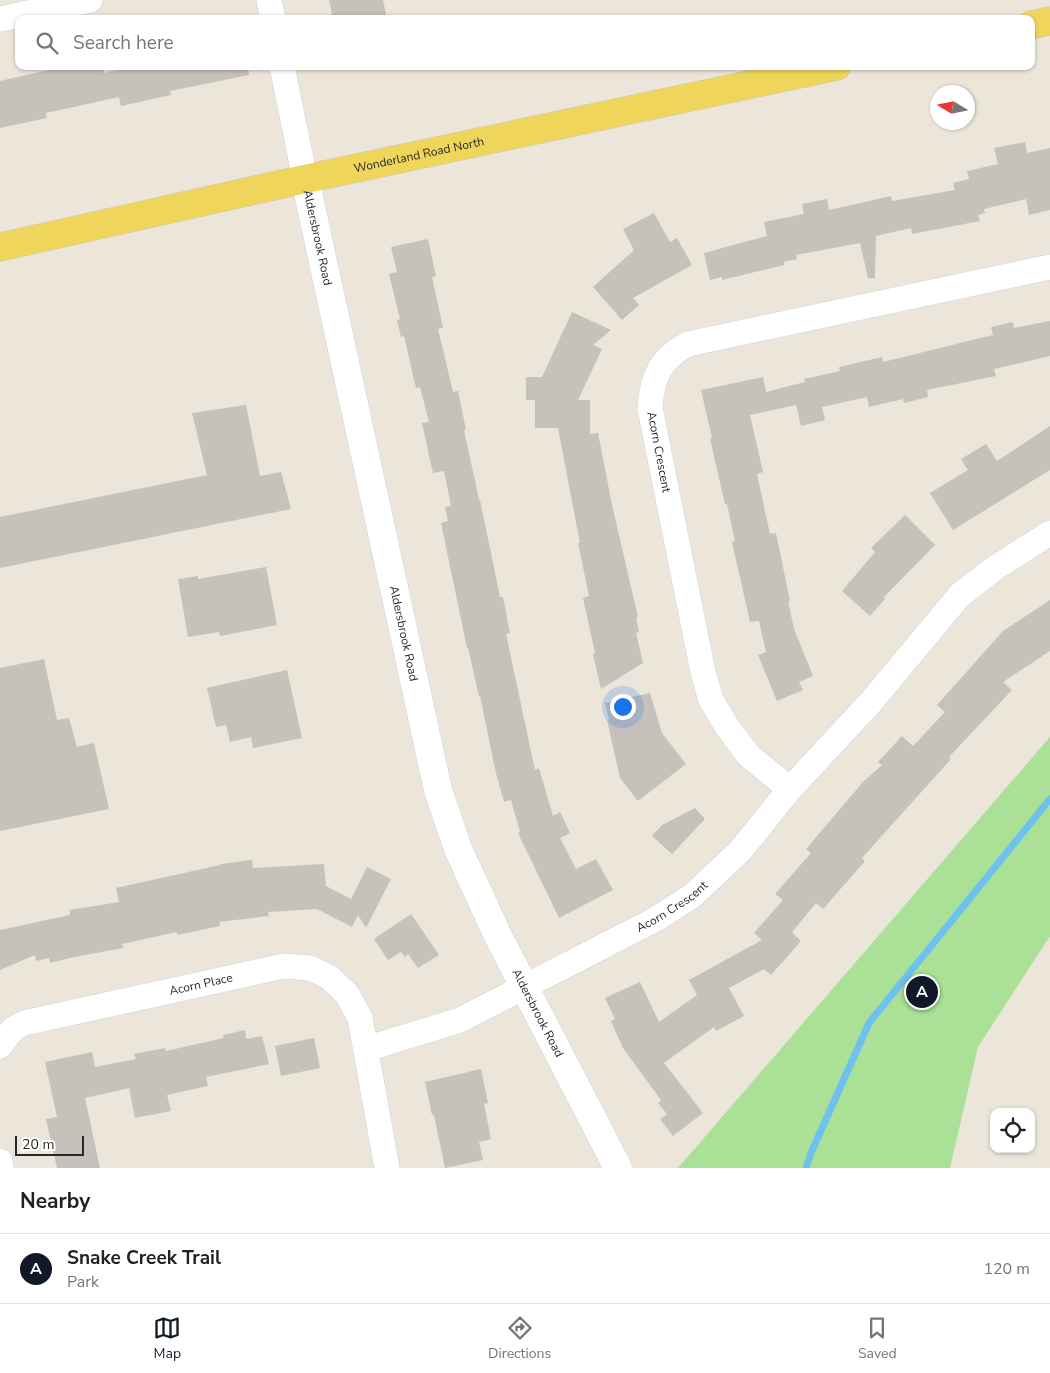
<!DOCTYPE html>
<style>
:root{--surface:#fff;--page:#f6f6f6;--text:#222;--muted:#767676;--line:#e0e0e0;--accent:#111827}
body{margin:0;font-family:"Nunito Sans",sans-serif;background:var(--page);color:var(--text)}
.controls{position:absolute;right:15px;bottom:15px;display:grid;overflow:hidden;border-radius:10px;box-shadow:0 1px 4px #0004}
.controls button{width:45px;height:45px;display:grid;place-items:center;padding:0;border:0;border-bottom:1px solid var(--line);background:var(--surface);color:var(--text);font:25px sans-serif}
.compass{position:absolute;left:930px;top:85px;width:45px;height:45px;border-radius:50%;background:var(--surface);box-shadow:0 1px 4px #0004;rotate:280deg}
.scale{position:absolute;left:15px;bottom:12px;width:69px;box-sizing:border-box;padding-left:5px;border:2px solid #282828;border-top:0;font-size:14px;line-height:18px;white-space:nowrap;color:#282828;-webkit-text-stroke:4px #fff;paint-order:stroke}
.you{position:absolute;left:622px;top:706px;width:18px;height:18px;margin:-12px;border:4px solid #fff;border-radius:50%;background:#1a73e8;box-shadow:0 0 0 8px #1a73e833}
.badge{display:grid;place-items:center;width:32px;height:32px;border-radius:50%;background:var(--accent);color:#fff;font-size:16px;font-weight:700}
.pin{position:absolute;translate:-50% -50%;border:2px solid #fff;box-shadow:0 1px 5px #0006}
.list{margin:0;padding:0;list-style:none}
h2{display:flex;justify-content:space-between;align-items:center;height:65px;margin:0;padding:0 20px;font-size:21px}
h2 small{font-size:16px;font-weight:400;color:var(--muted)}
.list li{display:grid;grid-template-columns:32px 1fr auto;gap:15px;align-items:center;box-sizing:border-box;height:70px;padding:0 20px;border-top:1px solid var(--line)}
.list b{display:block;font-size:19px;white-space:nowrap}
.list p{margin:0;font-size:16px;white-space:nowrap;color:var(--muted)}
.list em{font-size:16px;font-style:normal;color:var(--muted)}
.icon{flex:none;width:28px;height:28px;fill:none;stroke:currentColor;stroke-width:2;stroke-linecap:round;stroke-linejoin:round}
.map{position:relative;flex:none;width:1050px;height:1168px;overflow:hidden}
.search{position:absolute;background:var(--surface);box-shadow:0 1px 4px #0004;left:15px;right:15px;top:15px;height:55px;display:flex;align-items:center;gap:12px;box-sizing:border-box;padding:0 18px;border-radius:10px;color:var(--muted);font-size:19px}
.sheet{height:135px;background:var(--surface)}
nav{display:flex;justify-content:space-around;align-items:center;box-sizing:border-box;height:70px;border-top:1px solid var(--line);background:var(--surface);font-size:14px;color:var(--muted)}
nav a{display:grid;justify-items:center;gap:2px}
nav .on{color:var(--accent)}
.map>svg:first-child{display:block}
</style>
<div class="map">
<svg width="1050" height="1168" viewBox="0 0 1050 1168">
<rect width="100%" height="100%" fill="#ebe5da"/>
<path fill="#abe196" d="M 1050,737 L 1050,936 L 978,1047 L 950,1168 L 678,1168 Z"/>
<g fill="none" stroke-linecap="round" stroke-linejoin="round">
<path stroke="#6dc2ed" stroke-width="7" d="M 806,1168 L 811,1153 L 869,1023 L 1050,799"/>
</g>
<path fill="#c6c1ba" d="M 329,0 L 383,0 L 387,19 L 333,19 Z
M 66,66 L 102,66 L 104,73 L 134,66 L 248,66 L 249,75 L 170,91 L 171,95 L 121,106 L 119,97 L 46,113 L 47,118 L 0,128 L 0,81 Z
M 1025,142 L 1027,153 L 1050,148 L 1050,210 L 1029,215 L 1026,199 L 984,209 L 985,213 L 978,215 L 980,221 L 912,234 L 911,228 L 876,236 L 875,278 L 868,278 L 860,243 L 796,255 L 797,259 L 784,262 L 784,265 L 722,280 L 722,277 L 710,280 L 704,253 L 767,236 L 764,222 L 804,214 L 802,204 L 827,199 L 829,210 L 891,196 L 892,201 L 955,190 L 953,183 L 969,179 L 967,171 L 998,164 L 994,148 Z
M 654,213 L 670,242 L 677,238 L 692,265 L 633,298 L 639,305 L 622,320 L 593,287 L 634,250 L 623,229 Z
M 428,239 L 436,276 L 432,277 L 443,328 L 438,329 L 453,392 L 458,391 L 466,430 L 464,430 L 479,500 L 480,500 L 500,597 L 503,597 L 510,633 L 506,634 L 535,770 L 539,768 L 553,816 L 560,812 L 570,833 L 560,838 L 576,869 L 596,859 L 613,890 L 559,918 L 518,833 L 520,832 L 511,800 L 504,802 L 496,773 L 480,696 L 479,696 L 468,648 L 467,648 L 441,523 L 448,521 L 445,507 L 451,506 L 444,471 L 433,473 L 422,423 L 429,422 L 420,387 L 416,388 L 404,336 L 401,337 L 397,320 L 400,319 L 389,274 L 397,272 L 391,247 Z
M 572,312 L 611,330 L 593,345 L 602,349 L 578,400 L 590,400 L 590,434 L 598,433 L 612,505 L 638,617 L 636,617 L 639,632 L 636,633 L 643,663 L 601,689 L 593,654 L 595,653 L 583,598 L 589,596 L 578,543 L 580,543 L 558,428 L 535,428 L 535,400 L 526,400 L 526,377 L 542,377 Z
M 1050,321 L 1050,356 L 994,369 L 996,376 L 927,390 L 928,397 L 904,403 L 903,399 L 869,407 L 867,397 L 822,407 L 825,420 L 801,426 L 796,405 L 750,415 L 763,472 L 757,474 L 770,534 L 776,533 L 790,601 L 788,601 L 794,629 L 813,676 L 799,682 L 803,690 L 777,701 L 758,655 L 766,652 L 759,621 L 750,622 L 732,542 L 735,541 L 727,504 L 725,504 L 715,461 L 710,438 L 712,438 L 701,390 L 763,377 L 766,392 L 805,382 L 804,379 L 840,371 L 839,367 L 882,357 L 883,362 L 993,335 L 991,327 L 1013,322 L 1014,328 Z
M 246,405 L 260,476 L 281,472 L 291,509 L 0,568 L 0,517 L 207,475 L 192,413 Z
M 1050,426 L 1050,470 L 953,530 L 930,493 L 968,470 L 961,459 L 986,444 L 997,461 Z
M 905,515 L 935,545 L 883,598 L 885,599 L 870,616 L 842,591 L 875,552 L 871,548 Z
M 266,567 L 277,625 L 220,636 L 219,632 L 188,637 L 178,579 L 198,576 L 198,579 Z
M 1050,600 L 1050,651 L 1003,682 L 1012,690 L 949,757 L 951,759 L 862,858 L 865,861 L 823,909 L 816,903 L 792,932 L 801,941 L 771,975 L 764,969 L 729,988 L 744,1016 L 716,1031 L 714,1027 L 664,1063 L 703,1113 L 673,1136 L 660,1119 L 667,1114 L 658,1103 L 661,1100 L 623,1048 L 611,1021 L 615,1019 L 605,998 L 640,982 L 659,1022 L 697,995 L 689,980 L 762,940 L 754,933 L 783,900 L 775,894 L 811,853 L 806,849 L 863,782 L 882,765 L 878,762 L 902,736 L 913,746 L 945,712 L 937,705 L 1003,631 Z
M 44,659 L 57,720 L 69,718 L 77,747 L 94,743 L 109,809 L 0,831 L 0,668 Z
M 287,670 L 302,738 L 253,748 L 251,737 L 230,742 L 226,725 L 216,727 L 207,688 Z
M 650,693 L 662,733 L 686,764 L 638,801 L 620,778 L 607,720 L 609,719 L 605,703 Z
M 695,808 L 705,819 L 672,854 L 652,836 L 662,825 Z
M 252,860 L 253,868 L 324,864 L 326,886 L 351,899 L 367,867 L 391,879 L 366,928 L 358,915 L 352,927 L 317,909 L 268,912 L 269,916 L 219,922 L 220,926 L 177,935 L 177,932 L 122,944 L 123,948 L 74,957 L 50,963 L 49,958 L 36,961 L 35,955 L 0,970 L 0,930 L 70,915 L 70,910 L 119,902 L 116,888 L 220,865 L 220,864 Z
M 411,914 L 439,955 L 418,968 L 408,954 L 405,957 L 401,952 L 388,960 L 374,939 Z
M 245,1030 L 246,1039 L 262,1036 L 269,1064 L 206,1077 L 208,1086 L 167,1095 L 171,1111 L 135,1118 L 129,1088 L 85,1098 L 100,1168 L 57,1168 L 46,1119 L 57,1117 L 45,1062 L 92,1052 L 95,1067 L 136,1059 L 134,1054 L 165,1048 L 166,1051 L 224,1038 L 223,1035 Z
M 314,1038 L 320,1068 L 281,1076 L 275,1046 Z
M 481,1069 L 488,1103 L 484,1104 L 491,1139 L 479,1142 L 483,1160 L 445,1168 L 434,1115 L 432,1115 L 425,1082 Z"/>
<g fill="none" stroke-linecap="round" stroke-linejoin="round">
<g stroke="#cfd1e1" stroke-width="26">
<g id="minor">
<path d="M 269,0 L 273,19"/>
<path d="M 0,19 L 90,0"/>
<path d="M 282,66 L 305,179"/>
<path d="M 790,789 L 749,756 L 728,728 L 711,700 L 703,672 L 650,408 C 652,377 660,359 688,344 L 1050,267"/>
<path id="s1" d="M 0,1046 L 13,1029 L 24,1023 L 284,966 L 310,968 L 329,977 L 347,994 L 360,1018 L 387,1168"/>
<path id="s2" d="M 366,1049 L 460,1020 L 656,919 L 692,896 L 740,851 L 790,789 L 870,703 L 960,595 L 995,568 L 1050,533"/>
<path d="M 0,1161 L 1,1168"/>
</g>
</g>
<g stroke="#cfd1e1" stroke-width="29">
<g id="tertiary">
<path id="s3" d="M 305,179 L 438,790 L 458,849 L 498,936 L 618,1168"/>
</g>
</g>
<g stroke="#c7c7c7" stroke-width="29">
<g id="primary">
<path d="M 1031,25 L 1050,21"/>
<path id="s4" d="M 0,247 L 305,179 L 837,66"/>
</g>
</g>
<use href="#minor" stroke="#fff" stroke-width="25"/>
<use href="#tertiary" stroke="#fff" stroke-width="28"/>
<use href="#primary" stroke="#efd65b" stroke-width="28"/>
</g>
<g text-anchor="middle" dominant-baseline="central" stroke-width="4.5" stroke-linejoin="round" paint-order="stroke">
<g font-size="12" fill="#282828" stroke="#fff">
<text stroke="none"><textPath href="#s4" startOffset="429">Wonderland Road North</textPath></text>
<text stroke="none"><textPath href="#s3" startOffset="60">Aldersbrook Road</textPath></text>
<text transform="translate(659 452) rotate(79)">Acorn Crescent</text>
<text stroke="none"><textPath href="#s3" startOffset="465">Aldersbrook Road</textPath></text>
<text stroke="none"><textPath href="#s2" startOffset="339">Acorn Crescent</textPath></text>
<text stroke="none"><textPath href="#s1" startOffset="215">Acorn Place</textPath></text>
<text stroke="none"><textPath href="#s3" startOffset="870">Aldersbrook Road</textPath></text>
</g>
</g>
</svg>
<div class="controls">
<button><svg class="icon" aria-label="locate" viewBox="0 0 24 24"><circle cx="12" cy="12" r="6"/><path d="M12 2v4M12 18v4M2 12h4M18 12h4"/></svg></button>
</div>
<svg class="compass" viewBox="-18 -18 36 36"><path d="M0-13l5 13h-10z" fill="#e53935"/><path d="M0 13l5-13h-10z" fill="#767676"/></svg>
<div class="scale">20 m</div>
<div class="you"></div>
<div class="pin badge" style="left:922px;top:992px">A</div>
<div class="search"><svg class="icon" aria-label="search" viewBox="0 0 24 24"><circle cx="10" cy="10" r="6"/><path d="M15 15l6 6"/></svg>Search here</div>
</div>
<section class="sheet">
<h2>Nearby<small></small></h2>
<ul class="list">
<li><span class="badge">A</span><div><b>Snake Creek Trail</b><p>Park</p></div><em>120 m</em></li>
</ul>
</section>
<nav>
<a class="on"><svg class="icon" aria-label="map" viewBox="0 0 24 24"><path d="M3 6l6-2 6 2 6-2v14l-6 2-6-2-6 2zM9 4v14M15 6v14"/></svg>Map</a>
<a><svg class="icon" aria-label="directions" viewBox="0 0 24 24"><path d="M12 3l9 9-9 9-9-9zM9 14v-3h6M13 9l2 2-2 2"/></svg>Directions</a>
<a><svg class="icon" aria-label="saved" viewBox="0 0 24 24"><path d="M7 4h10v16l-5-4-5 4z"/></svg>Saved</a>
</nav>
